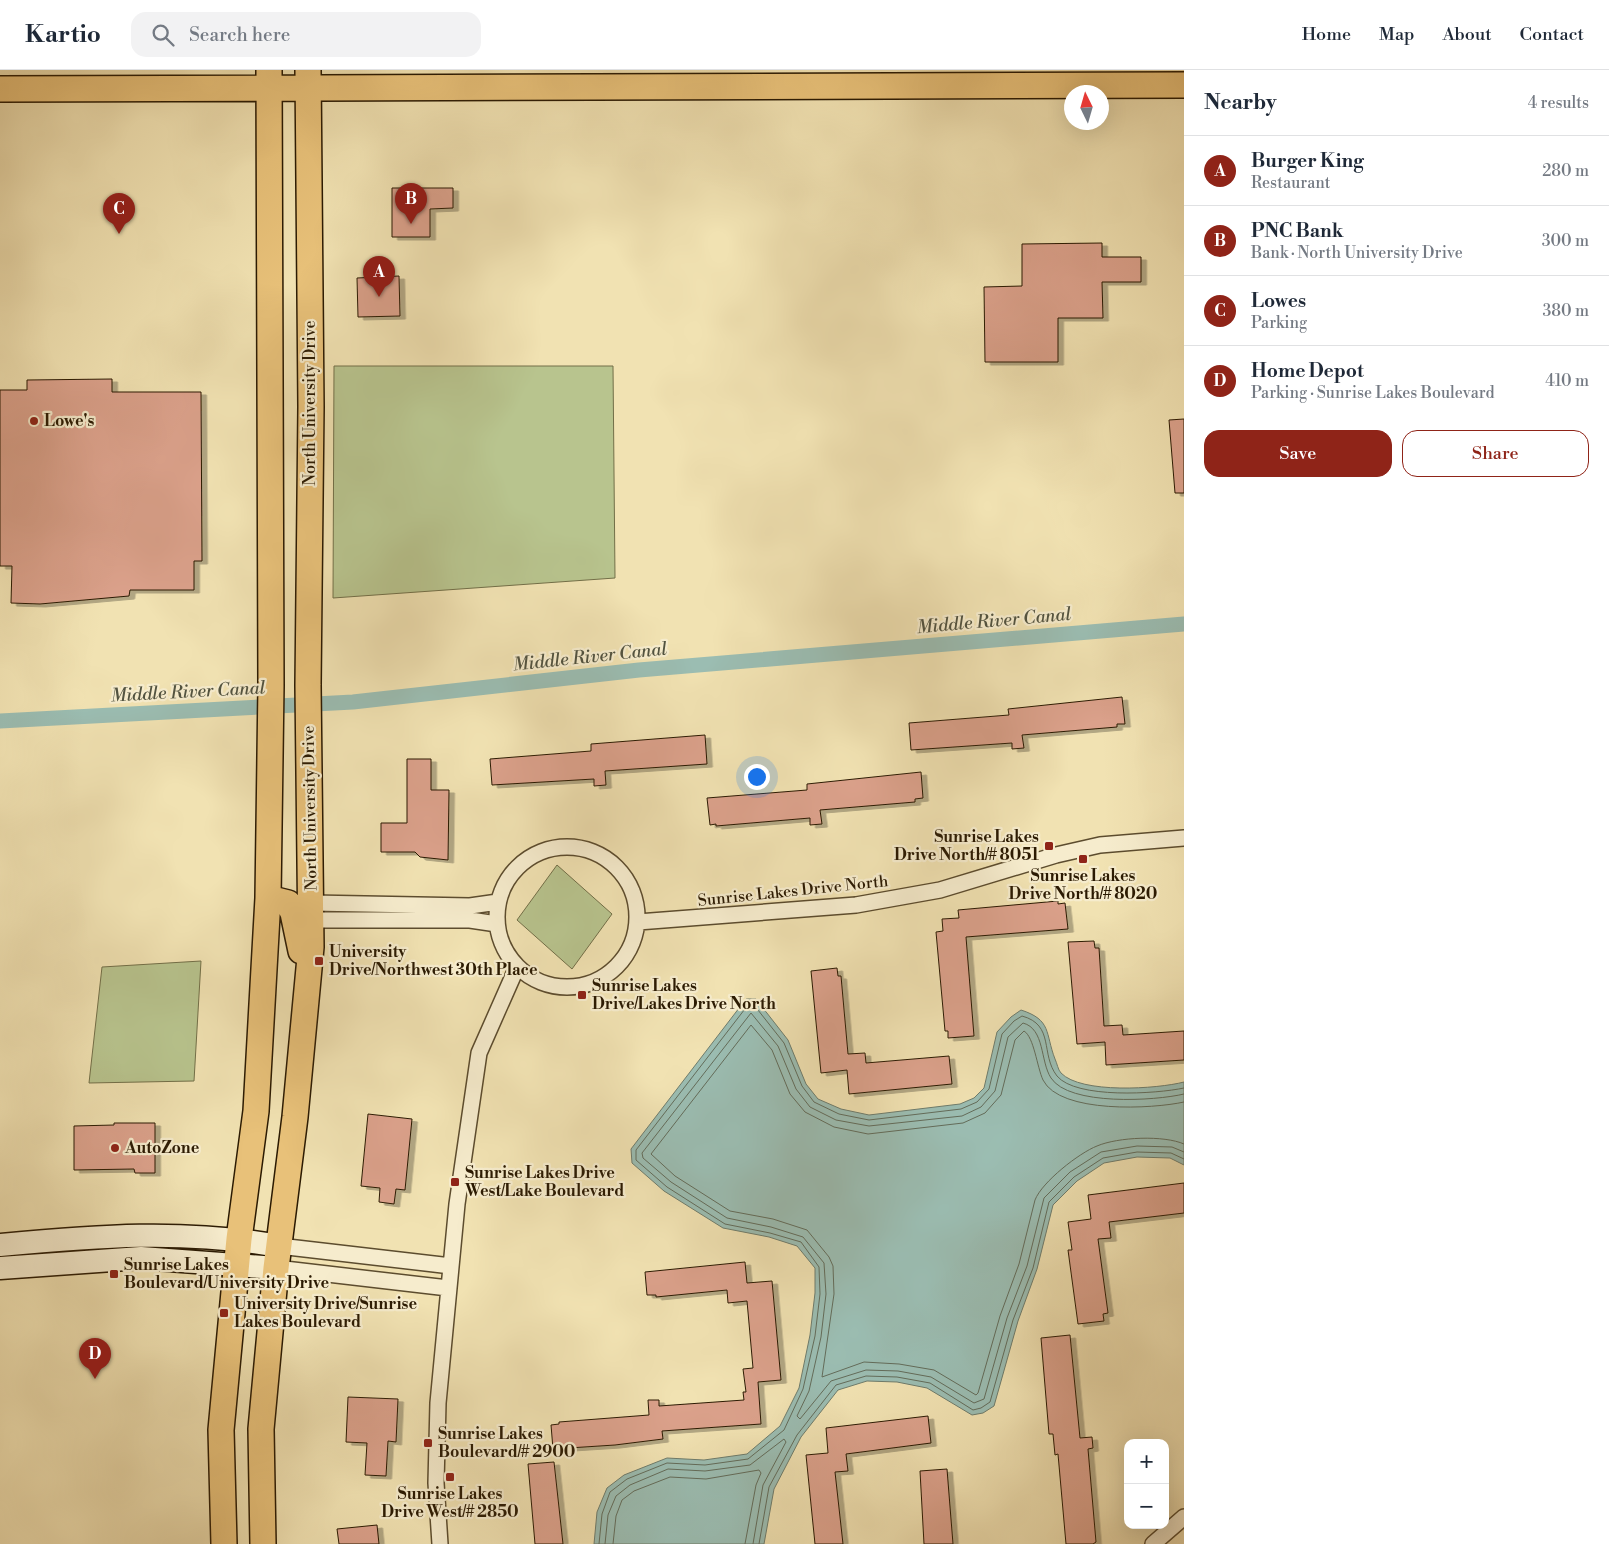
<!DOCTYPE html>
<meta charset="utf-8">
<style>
:root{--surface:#fff;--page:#f2f2f3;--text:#1f2937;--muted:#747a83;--line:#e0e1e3;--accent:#8f2418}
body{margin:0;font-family:"Libre Bodoni",serif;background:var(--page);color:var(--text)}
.controls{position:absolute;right:15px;bottom:15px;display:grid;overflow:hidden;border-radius:10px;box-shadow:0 5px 20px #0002}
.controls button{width:45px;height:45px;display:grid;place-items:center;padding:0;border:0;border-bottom:1px solid var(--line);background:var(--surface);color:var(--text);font:25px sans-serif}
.compass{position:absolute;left:1064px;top:15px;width:45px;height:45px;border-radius:50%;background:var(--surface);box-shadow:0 5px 20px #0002;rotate:355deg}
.you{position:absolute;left:756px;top:706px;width:18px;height:18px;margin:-12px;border:4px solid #fff;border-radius:50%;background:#1a73e8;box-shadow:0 0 0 8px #1a73e833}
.badge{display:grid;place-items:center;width:32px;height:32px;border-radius:50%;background:var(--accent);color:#fff;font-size:16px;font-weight:700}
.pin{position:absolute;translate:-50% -41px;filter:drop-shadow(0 1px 2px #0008)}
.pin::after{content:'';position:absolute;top:26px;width:18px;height:15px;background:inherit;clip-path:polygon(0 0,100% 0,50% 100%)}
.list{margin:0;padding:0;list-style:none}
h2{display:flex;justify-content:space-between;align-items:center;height:65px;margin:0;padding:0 20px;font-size:21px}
h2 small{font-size:16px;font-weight:400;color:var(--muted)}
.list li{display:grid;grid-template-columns:32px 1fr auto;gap:15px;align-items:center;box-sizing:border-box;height:70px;padding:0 20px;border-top:1px solid var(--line)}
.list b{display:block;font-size:19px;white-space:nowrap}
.list p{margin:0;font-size:16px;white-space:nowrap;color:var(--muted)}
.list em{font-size:16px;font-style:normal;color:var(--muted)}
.actions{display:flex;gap:10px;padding:15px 20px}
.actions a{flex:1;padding:11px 0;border:1px solid var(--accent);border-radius:15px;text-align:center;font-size:18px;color:var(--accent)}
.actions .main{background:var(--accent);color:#fff}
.icon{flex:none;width:28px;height:28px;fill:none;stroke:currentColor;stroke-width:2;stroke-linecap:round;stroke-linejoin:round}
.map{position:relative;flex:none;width:1184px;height:1474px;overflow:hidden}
header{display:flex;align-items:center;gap:30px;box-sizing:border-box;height:70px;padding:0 25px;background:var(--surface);border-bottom:1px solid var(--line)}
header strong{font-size:24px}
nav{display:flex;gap:28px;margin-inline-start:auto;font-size:18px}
.search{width:350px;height:45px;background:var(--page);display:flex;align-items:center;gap:12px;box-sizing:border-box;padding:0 18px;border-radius:15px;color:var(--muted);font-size:19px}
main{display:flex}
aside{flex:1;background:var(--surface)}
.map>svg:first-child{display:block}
</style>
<header>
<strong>Kartio</strong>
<div class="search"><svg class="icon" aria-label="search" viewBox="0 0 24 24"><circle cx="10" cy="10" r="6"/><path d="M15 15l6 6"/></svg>Search here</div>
<nav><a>Home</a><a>Map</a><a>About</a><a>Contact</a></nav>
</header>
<main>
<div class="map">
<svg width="1184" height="1474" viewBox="0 0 1184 1474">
<defs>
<filter id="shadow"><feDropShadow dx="5.5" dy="3" stdDeviation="0" flood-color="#0004"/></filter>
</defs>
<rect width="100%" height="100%" fill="#f1e2b2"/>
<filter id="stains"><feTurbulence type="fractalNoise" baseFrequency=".004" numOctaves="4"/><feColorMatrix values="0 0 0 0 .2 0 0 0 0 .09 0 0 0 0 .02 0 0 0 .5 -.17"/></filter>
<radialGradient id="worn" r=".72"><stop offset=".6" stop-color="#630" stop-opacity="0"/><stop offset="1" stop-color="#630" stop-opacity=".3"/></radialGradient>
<path fill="#b8c48e" stroke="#726f48" d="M 334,296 L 613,296 L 615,508 L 333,528 Z
M 557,795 L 612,844 L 572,899 L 517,850 Z
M 201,891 L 194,1011 L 89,1013 L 102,897 Z"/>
<path fill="#9bbdb2" stroke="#6e7c6c" d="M 746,929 L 756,929 L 788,970 L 806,1014 L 818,1029 L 841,1039 L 869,1045 L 960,1034 L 974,1028 L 984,1018 L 997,962 L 1011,947 L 1021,940 C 1052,950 1045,963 1055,989 C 1057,993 1058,1000 1061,1003 C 1081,1024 1157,1019 1184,1012 L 1184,1095 L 1170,1088 L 1137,1087 L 1104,1093 L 1077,1111 L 1053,1135 L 1037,1199 L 1018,1251 L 994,1336 L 983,1343 L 972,1345 L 927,1318 L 897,1312 L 867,1311 L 838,1320 L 801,1367 L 774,1419 L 764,1474 L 594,1474 L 597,1442 L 607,1418 L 624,1405 L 667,1388 L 704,1390 L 747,1384 L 780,1356 L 799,1318 L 810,1265 L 815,1223 L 815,1198 L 797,1176 L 769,1167 L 723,1158 L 664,1121 L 632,1093 L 631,1079 Z"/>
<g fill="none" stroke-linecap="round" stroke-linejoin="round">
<path stroke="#636c5a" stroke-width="1" d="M 1184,1024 C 1155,1031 1069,1036 1051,1008 C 1040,991 1045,959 1023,953 L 1008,967 L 995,1021 L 981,1037 L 962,1046 L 869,1056 L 836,1050 L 810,1037 L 796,1019 L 778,976 L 751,943 L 642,1083 L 643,1088 L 671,1112 L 727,1148 L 771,1157 L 803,1167 L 824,1193 L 826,1224 L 821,1267 L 809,1321 L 797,1346 L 800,1349 L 831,1311 L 866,1300 L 898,1301 L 931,1307 L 974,1333 L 984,1329 L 1007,1248 L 1027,1196 L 1044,1128 L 1070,1102 L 1101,1082 L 1137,1076 L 1172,1077 L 1184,1082
M 1184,1032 C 1153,1039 1060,1044 1043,1010 C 1037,997 1034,967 1024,961 L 1015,970 L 1001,1025 L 985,1043 L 963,1053 L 868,1064 L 834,1057 L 805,1042 L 790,1024 L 772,980 L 751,955 L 651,1084 L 675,1106 L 730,1141 L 773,1149 L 807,1160 L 829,1187 L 833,1196 L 834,1224 L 822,1307 L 864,1292 L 899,1294 L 934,1300 L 976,1325 L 978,1323 L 1000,1246 L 1019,1194 L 1035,1130 C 1042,1112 1079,1083 1097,1076 C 1118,1067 1164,1065 1184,1074
M 599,1474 L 602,1444 L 610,1422 L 627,1409 L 667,1393 L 705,1395 L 748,1389 L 784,1360 L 803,1319 L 815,1266 L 820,1224 L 819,1197 L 801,1172 L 770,1163 L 725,1154 L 667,1117 L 636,1090 L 636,1080 L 748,935 L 754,935 L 784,973 L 802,1016 L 814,1032 L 839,1044 L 869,1050 L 961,1039 L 977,1032 L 989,1019 L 1002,964 L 1014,951 L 1022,946 C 1055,955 1040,984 1057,1006 C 1076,1029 1156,1024 1184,1018
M 605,1474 L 608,1445 L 616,1426 L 630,1415 L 668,1399 L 705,1401 L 750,1395 L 784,1369 L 786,1372 L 763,1415 L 753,1474
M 613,1474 L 616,1446 L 622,1430 L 634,1421 L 670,1407 L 706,1409 L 759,1400 L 761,1403 L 756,1415 L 745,1474
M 759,1474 L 769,1417 L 797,1365 L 836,1315 L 866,1306 L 897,1307 L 930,1313 L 973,1340 L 981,1338 L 990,1332 L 1013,1250 L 1033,1198 L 1049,1132 L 1074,1107 L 1103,1088 L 1137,1082 L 1171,1083 L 1184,1089"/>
<path stroke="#9bbdb2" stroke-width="15" d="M 0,651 L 353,632 L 639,600 L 1184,554"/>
</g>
<path fill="#dba18b" stroke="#2b1a02" filter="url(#shadow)" d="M 392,118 L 453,118 L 453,138 L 430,139 L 430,167 L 392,167 Z
M 1102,173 L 1102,187 L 1141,187 L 1141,212 L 1102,212 L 1103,248 L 1058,248 L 1058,292 L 985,292 L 984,217 L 1022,216 L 1022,174 Z
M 399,206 L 400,246 L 358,247 L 357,208 Z
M 112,309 L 112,322 L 201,322 L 202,491 L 194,491 L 194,520 L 130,520 L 129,526 L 40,534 L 11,533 L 12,496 L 0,496 L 0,320 L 27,320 L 27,310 Z
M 1184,349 L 1184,423 L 1175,423 L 1169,350 Z
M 1122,627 L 1125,654 L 1117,654 L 1117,657 L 1022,665 L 1024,678 L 1012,679 L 1012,673 L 911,680 L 909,653 L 1009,645 L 1008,639 Z
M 705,665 L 707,694 L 605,701 L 606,715 L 594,716 L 594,709 L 492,715 L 490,689 L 591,681 L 591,674 Z
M 407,689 L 431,689 L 431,720 L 449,720 L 448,790 L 420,787 L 415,782 L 381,782 L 381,753 L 407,753 Z
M 921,702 L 923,728 L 915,729 L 915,732 L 820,740 L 822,754 L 810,755 L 810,748 L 716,756 L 716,754 L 710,755 L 707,728 L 807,720 L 807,714 Z
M 1058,831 L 1058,834 L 1065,833 L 1068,859 L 966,867 L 974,966 L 948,968 L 948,961 L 945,961 L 936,862 L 943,861 L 942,849 L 959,848 L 958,840 Z
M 1094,871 L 1095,878 L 1099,878 L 1104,956 L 1122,955 L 1123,965 L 1184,961 L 1184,990 L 1106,995 L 1105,972 L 1077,974 L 1068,872 Z
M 837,898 L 838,906 L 841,906 L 848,984 L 865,983 L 866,993 L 949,986 L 952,1014 L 849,1024 L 847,1000 L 821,1003 L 811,901 Z
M 368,1044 L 412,1049 L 405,1120 L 396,1119 L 394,1134 L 379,1132 L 380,1118 L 361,1116 Z
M 114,1053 L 155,1053 L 155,1103 L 135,1103 L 134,1099 L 74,1100 L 74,1056 L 114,1055 Z
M 1184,1113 L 1184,1143 L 1109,1152 L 1111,1168 L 1098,1169 L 1108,1243 L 1103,1244 L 1104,1251 L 1078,1254 L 1068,1180 L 1072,1180 L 1068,1152 L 1091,1149 L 1088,1125 Z
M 745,1192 L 747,1213 L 772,1211 L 781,1310 L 758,1312 L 761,1354 L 662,1361 L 663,1369 L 615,1375 L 553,1379 L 551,1355 L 559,1354 L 559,1352 L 649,1345 L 648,1330 L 659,1330 L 659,1336 L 744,1330 L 743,1322 L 746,1322 L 743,1299 L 753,1298 L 747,1231 L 728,1233 L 727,1220 L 656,1227 L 656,1225 L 647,1225 L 645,1202 Z
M 1070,1265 L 1080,1368 L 1092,1367 L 1093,1378 L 1088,1379 L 1096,1472 L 1093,1474 L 1066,1474 L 1058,1384 L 1055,1385 L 1053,1364 L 1049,1364 L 1041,1268 Z
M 348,1327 L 398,1329 L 396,1372 L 388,1371 L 386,1406 L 365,1405 L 367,1373 L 346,1372 Z
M 928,1346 L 931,1373 L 846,1384 L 848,1401 L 835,1402 L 843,1474 L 815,1474 L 806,1385 L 828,1383 L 826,1358 Z
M 554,1392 L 563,1474 L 535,1474 L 528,1394 Z
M 947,1399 L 953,1474 L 924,1474 L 920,1401 Z
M 377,1455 L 379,1474 L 339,1474 L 337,1459 Z"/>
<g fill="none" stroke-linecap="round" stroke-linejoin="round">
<g stroke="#5c4c2e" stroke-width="18">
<path id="street" d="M497 847a70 70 0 1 1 140 0a70 70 0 1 1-140 0Z
M 312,833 L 470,836 L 498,832
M 312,850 L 470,850 L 497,854
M 638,852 L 856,835 L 940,820 L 1056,785 L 1100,775 L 1184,768
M 279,1176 L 451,1196
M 276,1198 L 448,1218
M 440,1474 L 436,1413 L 438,1333 L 457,1134 L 479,983 L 517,897
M 1153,1474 L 1184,1447"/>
</g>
<g stroke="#2b1a02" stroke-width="25">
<path id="secondary" d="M 0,1175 C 96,1166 183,1159 279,1176
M 0,1198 L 141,1188 L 276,1198"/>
</g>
<g stroke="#2b1a02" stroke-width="28">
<path id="primary" d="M 0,19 L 1184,15
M 268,828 L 288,833 L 293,843 L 301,881
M 224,1474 L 221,1360 L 239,1169 L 256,1041 L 268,828 L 271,615 L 269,0
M 263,1474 L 261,1359 L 276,1198 L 295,1047 L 311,877 L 308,615 L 311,337 L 308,0"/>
</g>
<use href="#street" stroke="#f6eccd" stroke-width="15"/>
<use href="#secondary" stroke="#f6eccd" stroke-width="22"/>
<use href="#primary" stroke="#e8c179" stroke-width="25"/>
</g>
<g fill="#8f2418" stroke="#f6eccd" stroke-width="2">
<circle cx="34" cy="351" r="5"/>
<rect x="1044" y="771" width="10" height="10" rx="2.5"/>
<rect x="1078" y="784" width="10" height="10" rx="2.5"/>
<rect x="314" y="886" width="10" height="10" rx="2.5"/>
<rect x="577" y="920" width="10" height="10" rx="2.5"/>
<circle cx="115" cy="1078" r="5"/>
<rect x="450" y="1107" width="10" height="10" rx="2.5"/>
<rect x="109" y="1199" width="10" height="10" rx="2.5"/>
<rect x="219" y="1238" width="10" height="10" rx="2.5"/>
<rect x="423" y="1368" width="10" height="10" rx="2.5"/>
<rect x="445" y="1402" width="10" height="10" rx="2.5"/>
</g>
<g text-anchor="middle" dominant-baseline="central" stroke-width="4.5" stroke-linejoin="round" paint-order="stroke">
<g font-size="16" fill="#2b1a02" stroke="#f6eccd">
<text transform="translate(310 333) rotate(-90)">North University Drive</text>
<text transform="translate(310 738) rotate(-91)">North University Drive</text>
<text transform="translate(793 821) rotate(-6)">Sunrise Lakes Drive North</text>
</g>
<g font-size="16" font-weight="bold" fill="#2b1a02" stroke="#f6eccd" text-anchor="start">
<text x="44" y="351">Lowe's</text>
<text x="1039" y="767" text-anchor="end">Sunrise Lakes<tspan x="1039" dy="18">Drive North/# 8051</tspan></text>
<text x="1083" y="806" text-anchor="middle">Sunrise Lakes<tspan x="1083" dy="18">Drive North/# 8020</tspan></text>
<text x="329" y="882">University<tspan x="329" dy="18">Drive/Northwest 30th Place</tspan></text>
<text x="592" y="916">Sunrise Lakes<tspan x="592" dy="18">Drive/Lakes Drive North</tspan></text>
<text x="125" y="1078">AutoZone</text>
<text x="465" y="1103">Sunrise Lakes Drive<tspan x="465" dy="18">West/Lake Boulevard</tspan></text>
<text x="124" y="1195">Sunrise Lakes<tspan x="124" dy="18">Boulevard/University Drive</tspan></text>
<text x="234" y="1234">University Drive/Sunrise<tspan x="234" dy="18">Lakes Boulevard</tspan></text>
<text x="438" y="1364">Sunrise Lakes<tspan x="438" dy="18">Boulevard/# 2900</tspan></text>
<text x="450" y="1424" text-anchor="middle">Sunrise Lakes<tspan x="450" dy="18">Drive West/# 2850</tspan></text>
</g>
<g font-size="18" font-style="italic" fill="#525340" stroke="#f6eccd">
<text transform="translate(994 551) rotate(-5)">Middle River Canal</text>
<text transform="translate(590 587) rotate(-6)">Middle River Canal</text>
<text transform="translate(188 622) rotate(-3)">Middle River Canal</text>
</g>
</g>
<rect width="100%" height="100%" filter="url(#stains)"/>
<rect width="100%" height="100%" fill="url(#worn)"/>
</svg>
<div class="controls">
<button>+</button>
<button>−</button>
</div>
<svg class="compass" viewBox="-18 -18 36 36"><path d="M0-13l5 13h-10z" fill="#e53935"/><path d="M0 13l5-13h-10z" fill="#747a83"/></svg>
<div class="you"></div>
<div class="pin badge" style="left:379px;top:227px">A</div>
<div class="pin badge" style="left:411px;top:154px">B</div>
<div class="pin badge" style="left:119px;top:164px">C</div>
<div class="pin badge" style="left:95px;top:1309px">D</div>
</div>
<aside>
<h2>Nearby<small>4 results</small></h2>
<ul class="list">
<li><span class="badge">A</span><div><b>Burger King</b><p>Restaurant</p></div><em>280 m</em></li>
<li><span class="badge">B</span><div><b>PNC Bank</b><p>Bank · North University Drive</p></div><em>300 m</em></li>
<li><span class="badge">C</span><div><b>Lowes</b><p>Parking</p></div><em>380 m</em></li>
<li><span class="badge">D</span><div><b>Home Depot</b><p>Parking · Sunrise Lakes Boulevard</p></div><em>410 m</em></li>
</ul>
<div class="actions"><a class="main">Save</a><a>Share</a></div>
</aside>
</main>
